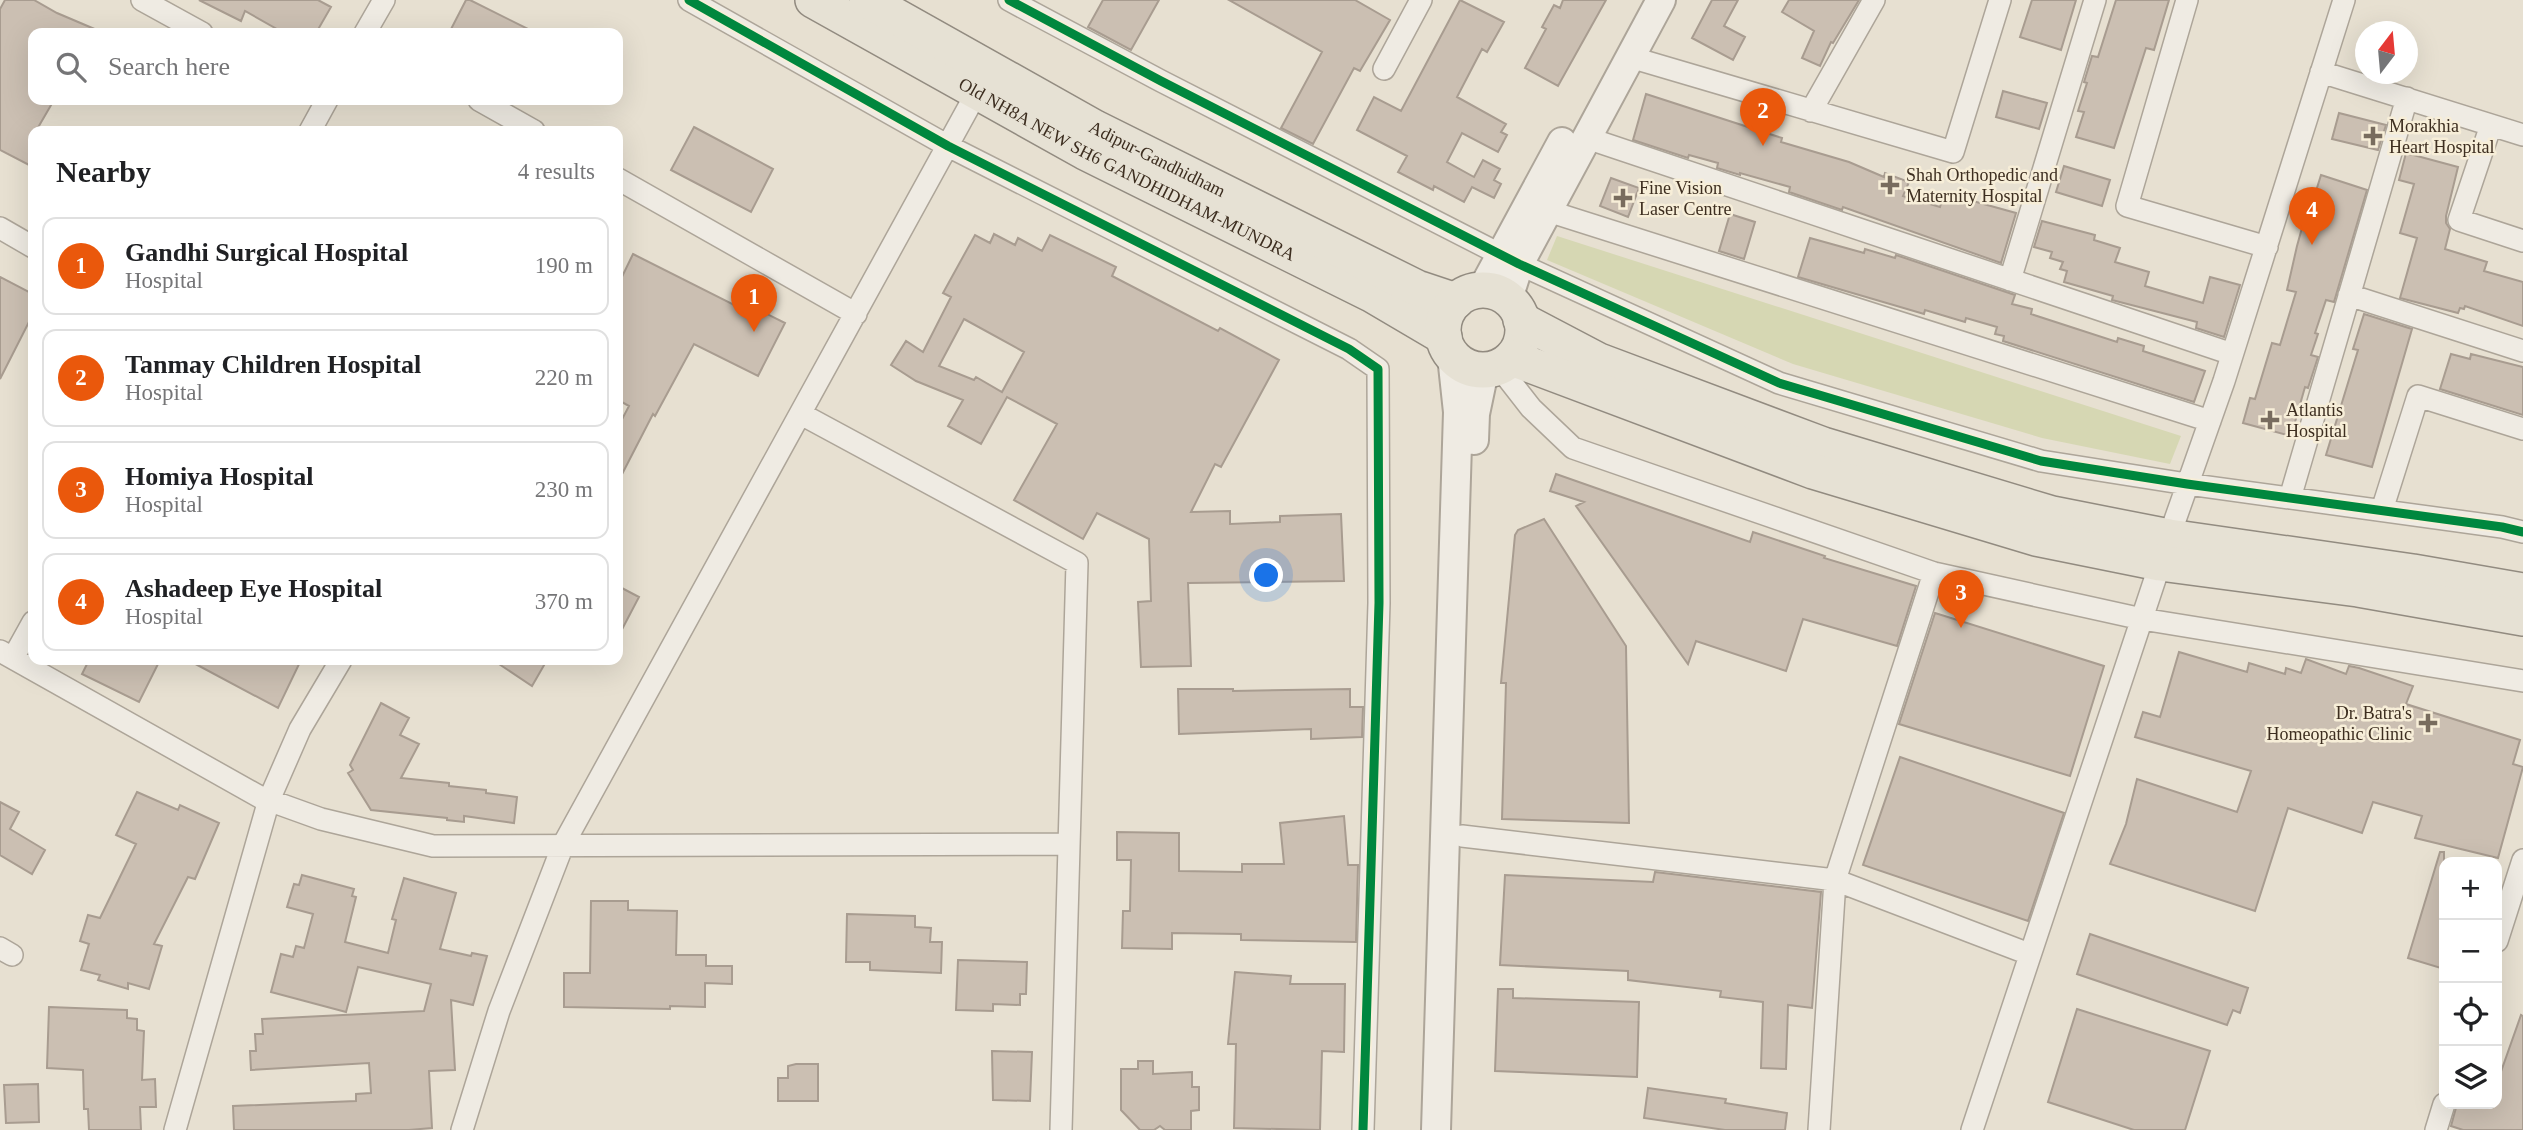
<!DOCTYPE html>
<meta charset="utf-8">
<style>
:root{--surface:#fff;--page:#f6f6f6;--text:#202124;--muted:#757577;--line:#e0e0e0;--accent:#ea580c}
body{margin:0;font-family:Georgia,serif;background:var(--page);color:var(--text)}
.controls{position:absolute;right:21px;bottom:21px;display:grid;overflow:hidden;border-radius:14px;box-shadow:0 7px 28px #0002}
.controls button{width:63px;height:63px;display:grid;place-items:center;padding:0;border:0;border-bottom:2px solid var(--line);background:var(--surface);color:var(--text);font:35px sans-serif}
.compass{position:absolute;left:2355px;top:21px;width:63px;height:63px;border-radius:50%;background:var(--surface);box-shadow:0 7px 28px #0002;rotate:16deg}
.you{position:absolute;left:1267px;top:576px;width:24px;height:24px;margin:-18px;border:5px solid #fff;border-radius:50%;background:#1a73e8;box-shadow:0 0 0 10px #1a73e833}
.badge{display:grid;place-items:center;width:46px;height:46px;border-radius:50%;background:var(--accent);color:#fff;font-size:23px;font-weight:700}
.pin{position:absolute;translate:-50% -58px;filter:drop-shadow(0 2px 4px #0008)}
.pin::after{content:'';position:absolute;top:37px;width:24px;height:21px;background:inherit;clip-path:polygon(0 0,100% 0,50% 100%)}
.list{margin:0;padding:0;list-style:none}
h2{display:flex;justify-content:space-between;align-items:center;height:91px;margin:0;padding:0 28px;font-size:30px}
h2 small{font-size:23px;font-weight:400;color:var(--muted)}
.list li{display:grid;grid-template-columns:46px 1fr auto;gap:21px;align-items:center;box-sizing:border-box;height:98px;margin:0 14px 14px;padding:0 14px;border:2px solid var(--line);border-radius:14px}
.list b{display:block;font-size:26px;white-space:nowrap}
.list p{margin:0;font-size:23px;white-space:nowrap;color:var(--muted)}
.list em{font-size:23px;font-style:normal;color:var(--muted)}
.icon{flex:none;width:38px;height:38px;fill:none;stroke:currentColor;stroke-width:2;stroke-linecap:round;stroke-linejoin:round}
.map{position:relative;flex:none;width:2523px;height:1130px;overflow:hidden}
.search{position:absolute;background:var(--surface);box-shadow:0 7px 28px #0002;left:28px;top:28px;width:595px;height:77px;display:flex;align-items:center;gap:18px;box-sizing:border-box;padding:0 24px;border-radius:14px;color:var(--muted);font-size:26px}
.panel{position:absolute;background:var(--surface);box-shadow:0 7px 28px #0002;left:28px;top:126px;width:595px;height:539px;border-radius:14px}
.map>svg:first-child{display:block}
</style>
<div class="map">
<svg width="2523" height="1130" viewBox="0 0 2523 1130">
<rect width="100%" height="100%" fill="#e7e0d1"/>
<path fill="#d6d7b3" d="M 1557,236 L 2181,436 L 2170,464 L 2042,438 L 1793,364 L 1547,260 Z"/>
<path fill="#cbbfb2" stroke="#a89c90" stroke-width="2" fill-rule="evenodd" d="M 5,0 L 34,0 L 57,13 L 104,33 L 33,33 L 33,100 L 54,100 L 36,131 L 33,131 L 33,167 L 0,150 L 0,9 Z
M 199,0 L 318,0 L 331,7 L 316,33 L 284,33 L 245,11 L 241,21 Z
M 466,0 L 470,0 L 536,33 L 449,33 Z
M 1103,0 L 1159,0 L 1131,50 L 1088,27 Z
M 1229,0 L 1355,0 L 1390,20 L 1360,71 L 1354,68 L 1313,144 L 1281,128 L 1322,52 Z
M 1460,0 L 1504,22 L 1487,52 L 1482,49 L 1457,97 L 1506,124 L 1501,132 L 1507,135 L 1498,152 L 1462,133 L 1447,162 L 1474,177 L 1483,160 L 1500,169 L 1494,180 L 1501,184 L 1494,198 L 1472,187 L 1464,202 L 1434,186 L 1433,190 L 1398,172 L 1407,156 L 1357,130 L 1374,97 L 1401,111 Z
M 1563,0 L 1606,0 L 1558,86 L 1525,68 L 1546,29 L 1542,27 L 1554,5 L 1560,8 Z
M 1712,0 L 1738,0 L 1724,26 L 1745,37 L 1733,60 L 1692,38 Z
M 1789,0 L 1859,0 L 1833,43 L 1831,42 L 1820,66 L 1802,58 L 1814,31 L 1782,12 Z
M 2032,0 L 2076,0 L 2061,50 L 2020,37 Z
M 2116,0 L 2169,0 L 2154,50 L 2146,48 L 2114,148 L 2076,137 L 2084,112 L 2078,111 L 2087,83 L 2084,82 L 2092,56 L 2098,57 Z
M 2003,91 L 2047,103 L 2039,129 L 1996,117 Z
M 1646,94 L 1782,138 L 1781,142 L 1849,162 L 1884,177 L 1885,173 L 1909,182 L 1903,196 L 1940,207 L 1944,193 L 2016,213 L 2001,263 L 1843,207 L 1842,210 L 1789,192 L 1790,187 L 1740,173 L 1740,175 L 1717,168 L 1718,163 L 1689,155 L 1688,158 L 1633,140 Z
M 2339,113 L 2386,125 L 2378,150 L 2332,139 Z
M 694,127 L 773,169 L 751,212 L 671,170 Z
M 2406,153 L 2458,167 L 2446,216 L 2446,223 L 2450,229 L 2445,249 L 2487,262 L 2484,271 L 2523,282 L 2523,326 L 2465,306 L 2464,309 L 2460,308 L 2458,313 L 2400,298 L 2417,238 L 2400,233 L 2414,184 L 2399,180 Z
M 2064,166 L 2110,180 L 2102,206 L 2056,192 Z
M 2321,175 L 2367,190 L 2334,302 L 2326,300 L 2315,333 L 2318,334 L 2311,355 L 2318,357 L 2308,388 L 2305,387 L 2291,436 L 2243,423 L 2250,398 L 2255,399 L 2272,343 L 2280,345 L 2296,292 L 2287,290 L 2297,246 L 2309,203 L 2312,204 Z
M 1611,178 L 1639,188 L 1628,217 L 1600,206 Z
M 1730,214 L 1755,222 L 1744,259 L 1719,251 Z
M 2042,221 L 2095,235 L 2094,240 L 2120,248 L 2115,262 L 2149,272 L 2145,286 L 2203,303 L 2210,277 L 2240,285 L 2224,337 L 2196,328 L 2197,322 L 2112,300 L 2113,296 L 2064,282 L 2067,271 L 2060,269 L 2063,262 L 2050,258 L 2052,252 L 2034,247 Z
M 994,234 L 1015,245 L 1018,238 L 1042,251 L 1050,235 L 1116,267 L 1112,276 L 1218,331 L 1220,328 L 1279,360 L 1221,467 L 1215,464 L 1191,512 L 1230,511 L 1230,524 L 1280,522 L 1280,516 L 1341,514 L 1344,581 L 1188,583 L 1191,666 L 1141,667 L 1138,602 L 1151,601 L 1149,539 L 1097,513 L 1083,539 L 1014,500 L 1057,424 L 1007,397 L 981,444 L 948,426 L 963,400 L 916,381 L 891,365 L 906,341 L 923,352 L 951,297 L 943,293 L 975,235 L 990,243 ZM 964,319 L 1024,352 L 1002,392 L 976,377 L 974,380 L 939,366 Z
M 1810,238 L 1864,253 L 1865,249 L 1895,258 L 1896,255 L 2015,295 L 2012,304 L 2032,309 L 2031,314 L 2117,342 L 2118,338 L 2144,346 L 2143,351 L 2205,371 L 2194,402 L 2003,341 L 2004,336 L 1995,334 L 1997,327 L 1966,318 L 1965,322 L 1925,310 L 1924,314 L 1798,277 Z
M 633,254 L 740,308 L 743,302 L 785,323 L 758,376 L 694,344 L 655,416 L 653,414 L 618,482 L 618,427 L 629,406 L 618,400 L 618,285 Z
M 0,277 L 33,294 L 33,314 L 0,379 Z
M 2364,314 L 2412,329 L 2372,467 L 2326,455 L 2358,350 L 2353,349 Z
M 2451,354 L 2470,359 L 2471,354 L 2523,367 L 2523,415 L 2440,389 Z
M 1556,474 L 1750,542 L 1753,532 L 1825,556 L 1824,558 L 1916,586 L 1897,646 L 1803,619 L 1786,671 L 1696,641 L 1688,664 L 1576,506 L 1584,502 L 1550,491 Z
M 1544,519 L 1626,646 L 1629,823 L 1502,819 L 1506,683 L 1501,683 L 1515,535 L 1518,530 Z
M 618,586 L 639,597 L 618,637 Z
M 1935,613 L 2104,666 L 2070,776 L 1899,724 Z
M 2179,652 L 2247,672 L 2249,663 L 2285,674 L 2286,668 L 2301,673 L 2306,659 L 2346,674 L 2349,666 L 2359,668 L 2413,686 L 2406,704 L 2520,740 L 2513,764 L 2523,767 L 2498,858 L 2415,838 L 2422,816 L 2373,802 L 2362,833 L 2288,808 L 2255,911 L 2110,864 L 2126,824 L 2137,779 L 2237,812 L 2251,771 L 2135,737 L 2143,712 L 2160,717 Z
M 89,660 L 160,660 L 139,702 L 82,674 Z
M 188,660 L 301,660 L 278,708 Z
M 493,660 L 547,660 L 532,686 Z
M 1178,689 L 1233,689 L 1233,691 L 1350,689 L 1350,707 L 1363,707 L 1362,737 L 1311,739 L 1311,729 L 1179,734 Z
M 381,703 L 409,718 L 400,735 L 419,744 L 401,778 L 449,783 L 449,786 L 486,790 L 486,793 L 517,797 L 514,823 L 464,816 L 464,822 L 447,820 L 447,818 L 371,810 L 348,773 L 353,770 L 350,765 Z
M 1900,757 L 2064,813 L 2028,921 L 1863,865 Z
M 137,792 L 178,810 L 180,805 L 219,823 L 195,879 L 188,877 L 154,944 L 162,946 L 149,989 L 128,983 L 128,989 L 98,980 L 100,975 L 81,970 L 89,944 L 80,941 L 88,915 L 100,918 L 136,844 L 116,835 Z
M 0,802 L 19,812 L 10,829 L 45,850 L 32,874 L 0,855 Z
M 1344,816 L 1348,865 L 1358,865 L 1356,942 L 1241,940 L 1241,934 L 1172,933 L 1172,949 L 1122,948 L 1123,911 L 1130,911 L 1131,860 L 1117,860 L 1117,832 L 1179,833 L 1179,871 L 1242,872 L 1242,864 L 1284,864 L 1280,823 Z
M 2440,852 L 2444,852 L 2444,969 L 2408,958 Z
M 1655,872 L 1821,892 L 1812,1008 L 1788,1005 L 1786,1069 L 1761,1068 L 1763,1002 L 1720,997 L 1721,991 L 1628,980 L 1628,971 L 1500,965 L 1505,875 L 1653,882 Z
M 302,875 L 354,889 L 352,896 L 356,897 L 345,942 L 388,953 L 396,920 L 392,919 L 404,878 L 456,893 L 440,949 L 471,956 L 472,953 L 487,956 L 473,1005 L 451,1000 L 455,1070 L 429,1071 L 432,1128 L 409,1130 L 234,1130 L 233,1106 L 356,1101 L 356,1094 L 371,1093 L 369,1063 L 251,1070 L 250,1051 L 256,1051 L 255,1034 L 263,1034 L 262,1019 L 424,1011 L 431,984 L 358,967 L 346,1012 L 271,992 L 281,954 L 293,957 L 296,946 L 304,948 L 313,914 L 287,907 L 294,884 L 299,885 Z
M 591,901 L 628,901 L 628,910 L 677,911 L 676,955 L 706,955 L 706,966 L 732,966 L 732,984 L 705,983 L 705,1007 L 670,1006 L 670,1009 L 564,1007 L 564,973 L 590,973 Z
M 847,914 L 915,916 L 915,927 L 931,928 L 930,942 L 942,942 L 941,973 L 870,970 L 870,962 L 846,962 Z
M 2090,934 L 2248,988 L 2240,1013 L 2233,1010 L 2227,1025 L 2077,974 Z
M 958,960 L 1027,962 L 1026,994 L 1020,994 L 1020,1005 L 993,1004 L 993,1011 L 956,1010 Z
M 1235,972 L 1291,976 L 1290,984 L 1345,984 L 1344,1052 L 1322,1051 L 1320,1130 L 1234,1128 L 1236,1044 L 1228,1044 Z
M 1498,989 L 1513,989 L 1513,998 L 1639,1002 L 1637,1077 L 1495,1071 Z
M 49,1007 L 127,1010 L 127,1018 L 137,1019 L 137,1030 L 144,1031 L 142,1080 L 155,1079 L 156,1107 L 140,1107 L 141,1130 L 89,1130 L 88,1109 L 84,1109 L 83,1070 L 47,1068 Z
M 2077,1009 L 2210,1051 L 2185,1130 L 2134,1130 L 2048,1102 Z
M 2521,1015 L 2523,1016 L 2523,1130 L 2463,1130 L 2451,1126 L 2457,1104 L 2497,1104 L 2497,1083 Z
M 992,1051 L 1032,1052 L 1030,1101 L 993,1100 Z
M 1138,1061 L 1153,1061 L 1153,1074 L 1192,1072 L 1192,1087 L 1199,1087 L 1199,1110 L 1191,1111 L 1191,1130 L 1165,1130 L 1160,1126 L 1154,1130 L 1140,1130 L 1121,1110 L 1121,1069 L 1138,1069 Z
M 796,1064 L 818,1064 L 818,1101 L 778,1101 L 778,1078 L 788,1078 L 788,1066 Z
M 38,1084 L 39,1122 L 6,1123 L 4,1085 Z
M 1648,1088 L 1726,1099 L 1725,1103 L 1787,1113 L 1785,1130 L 1725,1130 L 1644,1118 Z"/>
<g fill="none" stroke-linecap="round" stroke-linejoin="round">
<g stroke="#ada599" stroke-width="24">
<path id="minor" d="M 142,0 L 202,33
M 689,0 L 948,146 L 1349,349 L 1378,369 L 1379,603 L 1363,1130
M 1009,0 L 1161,81 L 1519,264 L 1779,383 L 2041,461 L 2187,484 L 2502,527 L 2523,532
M 2187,0 L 2127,206 L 2267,247
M 365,33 L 384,0
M 1630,57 L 1953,152 L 2000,0
M 1384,69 L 1421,0
M 2321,72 L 2523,135
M 479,100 L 534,131
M 1811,111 L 1874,0
M 2491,125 L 2459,220 L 2523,241
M 310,131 L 327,100
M 1587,138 L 2232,354
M 618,179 L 856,314
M 1548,211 L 2210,421
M 0,228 L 33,247
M 2010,280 L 2095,0
M 2349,295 L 2523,351
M 1499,367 L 1531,408 L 1573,448 L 1934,573 L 2142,619 L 2523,681
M 801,414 L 1077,563 L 1061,1130
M 2290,498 L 2407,98
M 2382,510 L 2418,396 L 2523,429
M 1934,573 L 1835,880 L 2029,954
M 0,651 L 260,797 L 321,819 L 433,846 L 1068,844
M 13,658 L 33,622
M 1462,836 L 1835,880 L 1819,1130
M 2497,941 L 2523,860
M 0,948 L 12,955
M 175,1130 L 269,800 L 300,729 L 341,660
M 462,1130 L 499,1011 L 563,845 L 977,92
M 1972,1130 L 2169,537 L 2224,381 L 2344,0
M 2436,1130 L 2444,1104"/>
</g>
<g stroke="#ada599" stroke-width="32">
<path id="tertiary" d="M 1482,290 L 1562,142
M 1508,299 L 1519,264 L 1661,0
M 1474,440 L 1475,414 L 1484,371
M 1436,1130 L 1458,412 L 1452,356"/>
</g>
<g stroke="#928b80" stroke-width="38">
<g id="primary">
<path id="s1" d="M 813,0 L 1085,152 L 1371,294 L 1444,337"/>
<path id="s2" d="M 867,0 L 1095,128 L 1417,288 L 1456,301"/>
<circle cx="1483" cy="330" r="40"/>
<path d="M 1521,320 L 1599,361 L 1823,445 L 2052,514 L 2169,537 L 2413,572 L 2523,591"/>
<path d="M 1512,358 L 1813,471 L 2036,538 L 2160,563 L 2358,589 L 2523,618"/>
</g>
</g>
<use href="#minor" stroke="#efebe3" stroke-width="21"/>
<use href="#tertiary" stroke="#efebe3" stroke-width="28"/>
<use href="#primary" stroke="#e6e1d4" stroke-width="35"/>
<g stroke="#f7eed8" stroke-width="13">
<path id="cycleway" d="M 689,0 L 948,146 L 1349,349 L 1378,369 L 1379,603 L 1363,1130
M 1009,0 L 1161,81 L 1519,264 L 1779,383 L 2041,461 L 2187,484 L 2502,527 L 2523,532"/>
</g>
<use href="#cycleway" stroke="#00873e" stroke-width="9"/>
</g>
<g fill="#786c5e" stroke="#f7eed8" stroke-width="2.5">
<path d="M2369.5 125.5h7v7h7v7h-7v7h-7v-7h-7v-7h7z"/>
<path d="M1886.5 174.5h7v7h7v7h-7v7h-7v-7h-7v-7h7z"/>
<path d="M1619.5 187.5h7v7h7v7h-7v7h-7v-7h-7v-7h7z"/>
<path d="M2266.5 409.5h7v7h7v7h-7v7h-7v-7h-7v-7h7z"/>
<path d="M2424.5 712.5h7v7h7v7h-7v7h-7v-7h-7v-7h7z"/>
</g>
<g text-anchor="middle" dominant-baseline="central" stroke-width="5" stroke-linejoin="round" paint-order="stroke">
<g font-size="18" fill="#3d2e20" stroke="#f7eed8" text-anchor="start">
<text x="2389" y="126">Morakhia<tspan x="2389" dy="21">Heart Hospital</tspan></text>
<text x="1906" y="175">Shah Orthopedic and<tspan x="1906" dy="21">Maternity Hospital</tspan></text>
<text x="1639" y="188">Fine Vision<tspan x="1639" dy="21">Laser Centre</tspan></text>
<text x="2286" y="410">Atlantis<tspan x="2286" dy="21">Hospital</tspan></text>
<text x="2412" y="713" text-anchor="end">Dr. Batra's<tspan x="2412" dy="21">Homeopathic Clinic</tspan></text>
</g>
<g font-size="18" fill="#3d2e20" stroke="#f7eed8">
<text stroke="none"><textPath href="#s2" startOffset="331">Adipur-Gandhidham</textPath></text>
<text stroke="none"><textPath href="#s1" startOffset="357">Old NH8A NEW SH6 GANDHIDHAM-MUNDRA</textPath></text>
</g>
</g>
</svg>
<div class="controls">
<button>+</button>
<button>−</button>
<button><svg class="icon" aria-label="locate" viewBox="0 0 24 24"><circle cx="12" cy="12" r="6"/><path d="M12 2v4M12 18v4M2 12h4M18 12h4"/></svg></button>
<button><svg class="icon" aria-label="layers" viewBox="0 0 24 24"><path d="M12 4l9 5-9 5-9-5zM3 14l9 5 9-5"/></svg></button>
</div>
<svg class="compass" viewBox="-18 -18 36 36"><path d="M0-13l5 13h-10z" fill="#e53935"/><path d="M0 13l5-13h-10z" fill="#757577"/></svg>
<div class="you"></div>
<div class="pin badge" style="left:754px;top:332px">1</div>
<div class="pin badge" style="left:1763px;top:146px">2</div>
<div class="pin badge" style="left:1961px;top:628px">3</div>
<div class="pin badge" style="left:2312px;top:245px">4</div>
<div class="search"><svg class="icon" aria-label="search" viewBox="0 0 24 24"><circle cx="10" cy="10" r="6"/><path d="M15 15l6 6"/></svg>Search here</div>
<section class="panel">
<h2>Nearby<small>4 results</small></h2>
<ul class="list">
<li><span class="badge">1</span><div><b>Gandhi Surgical Hospital</b><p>Hospital</p></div><em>190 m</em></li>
<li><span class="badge">2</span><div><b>Tanmay Children Hospital</b><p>Hospital</p></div><em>220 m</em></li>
<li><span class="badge">3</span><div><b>Homiya Hospital</b><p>Hospital</p></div><em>230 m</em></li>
<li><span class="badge">4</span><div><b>Ashadeep Eye Hospital</b><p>Hospital</p></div><em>370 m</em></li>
</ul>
</section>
</div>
